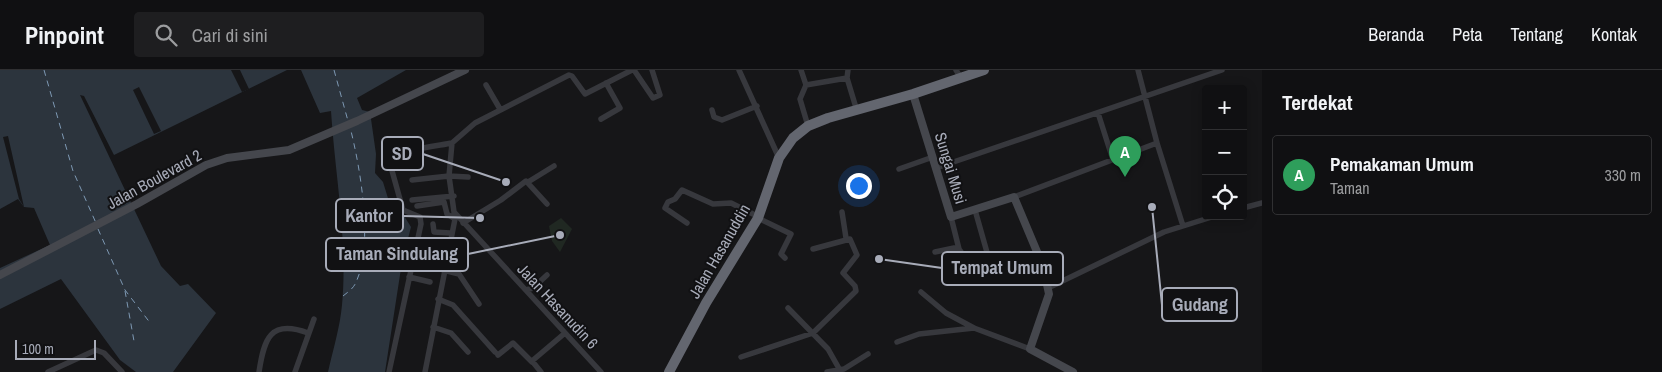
<!DOCTYPE html>
<html lang="id">
<meta charset="utf-8">
<style>
:root{--surface:#101012;--page:#1e1e20;--text:#f1f3f6;--muted:#9c9d9f;--line:#303032;--accent:#db2777}
body{margin:0;font-family:"Archivo Narrow",sans-serif;background:var(--page);color:var(--text)}
.controls{position:absolute;right:15px;top:15px;display:grid;overflow:hidden;border-radius:5px;box-shadow:0 2px 12px #0003}
.controls button{width:45px;height:45px;display:grid;place-items:center;padding:0;border:0;border-bottom:1px solid var(--line);background:var(--surface);color:var(--text);font:25px sans-serif}
.scale{position:absolute;left:15px;bottom:12px;width:81px;box-sizing:border-box;padding-left:5px;border:2px solid #a8acb9;border-top:0;font-size:14px;line-height:18px;white-space:nowrap;color:#a8acb9;-webkit-text-stroke:4px #111113;paint-order:stroke}
.you{position:absolute;left:858px;top:115px;width:18px;height:18px;margin:-12px;border:4px solid #fff;border-radius:50%;background:#1a73e8;box-shadow:0 0 0 8px #1a73e833}
.badge{display:grid;place-items:center;width:32px;height:32px;border-radius:50%;background:var(--accent);color:#fff;font-size:16px;font-weight:700}
.pin{position:absolute;translate:-50% -41px;filter:drop-shadow(0 1px 2px #0008)}
.pin::after{content:'';position:absolute;top:26px;width:18px;height:15px;background:inherit;clip-path:polygon(0 0,100% 0,50% 100%)}
.list{margin:0;padding:0;list-style:none}
h2{display:flex;justify-content:space-between;align-items:center;height:65px;margin:0;padding:0 20px;font-size:21px}
h2 small{font-size:16px;font-weight:400;color:var(--muted)}
.list li{display:grid;grid-template-columns:32px 1fr auto;gap:15px;align-items:center;box-sizing:border-box;height:80px;margin:0 10px 10px;padding:0 10px;border:1px solid var(--line);border-radius:5px}
.list b{display:block;font-size:19px;white-space:nowrap}
.list p{margin:0;font-size:16px;white-space:nowrap;color:var(--muted)}
.list em{font-size:16px;font-style:normal;color:var(--muted)}
.icon{flex:none;width:28px;height:28px;fill:none;stroke:currentColor;stroke-width:2;stroke-linecap:round;stroke-linejoin:round}
.map{position:relative;flex:none;width:1262px;height:302px;overflow:hidden}
header{display:flex;align-items:center;gap:30px;box-sizing:border-box;height:70px;padding:0 25px;background:var(--surface);border-bottom:1px solid var(--line)}
header strong{font-size:24px}
nav{display:flex;gap:28px;margin-inline-start:auto;font-size:18px}
.search{width:350px;height:45px;background:var(--page);display:flex;align-items:center;gap:12px;box-sizing:border-box;padding:0 18px;border-radius:5px;color:var(--muted);font-size:19px}
main{display:flex}
aside{flex:1;background:var(--surface)}
.map>svg:first-child{display:block}
</style>
<header>
<strong>Pinpoint</strong>
<div class="search"><svg class="icon" aria-label="search" viewBox="0 0 24 24"><circle cx="10" cy="10" r="6"/><path d="M15 15l6 6"/></svg>Cari di sini</div>
<nav><a>Beranda</a><a>Peta</a><a>Tentang</a><a>Kontak</a></nav>
</header>
<main>
<div class="map">
<svg width="1262" height="302" viewBox="0 0 1262 302">
<rect width="100%" height="100%" fill="#161618"/>
<path fill="#202822" d="M 561,148 L 572,159 L 560,182 L 552,171 L 549,156 Z"/>
<path fill="#2c343d" d="M 0,0 L 287,0 L 114,85 L 84,26 L 80,25 L 161,196 L 180,216 L 188,214 L 216,243 L 173,302 L 136,302 L 120,290 L 61,209 L 0,239 L 0,198 L 50,175 L 34,138 L 24,137 L 18,129 L 0,139 Z
M 301,0 L 406,0 L 357,28 L 362,40 L 370,42 L 376,84 L 375,103 L 383,112 L 391,138 L 401,141 L 411,157 L 402,192 L 385,302 L 328,302 C 333,280 340,257 342,235 C 348,171 335,105 331,41 L 320,43 Z"/>
<path fill="#161618" d="M 231,0 L 240,0 L 249,19 L 242,22 Z
M 139,17 L 161,61 L 154,64 L 133,20 Z
M 8,66 L 24,137 L 19,129 L 3,67 Z"/>
<g fill="none" stroke-linecap="round" stroke-linejoin="round">
<path stroke="#7e99b4" stroke-width="1" stroke-dasharray="6 5" stroke-linecap="butt" d="M 44,0 L 73,101 L 96,153
M 334,0 L 348,51
M 98,159 L 125,220 L 151,254
M 125,221 L 134,271 L 136,273
M 343,226 C 348,222 354,218 356,212 C 374,175 360,96 350,57"/>
<path stroke="#37383d" stroke-width="5.5" d="M 634,0 L 653,28 L 660,25 L 652,0
M 739,0 L 779,88
M 801,0 L 806,15
M 848,0 L 847,8 L 857,41
M 956,0 L 961,8
M 486,15 L 500,39
M 806,15 L 800,29 L 808,56
M 806,15 L 847,8
M 712,40 L 714,47 L 722,50 L 757,36
M 1098,43 L 1113,90
M 601,49 L 620,38 L 606,13
M 1157,73 L 1183,156
M 936,98 L 1222,0
M 899,99 L 933,87
M 412,110 L 449,106 L 468,107
M 528,112 L 554,96
M 1014,127 L 1157,73 L 1138,0
M 412,130 L 454,126
M 417,136 L 444,132 L 447,144 L 455,149
M 1243,138 L 1262,133
M 975,140 L 994,207
M 842,142 L 846,168
M 455,143 L 601,302
M 951,147 L 959,179 L 971,196
M 758,148 L 791,164 L 781,184 L 785,188
M 463,153 L 501,130 L 526,111 L 547,134
M 687,153 L 665,138 L 668,132 L 675,129 L 682,120 L 713,134 L 731,133 L 759,147
M 433,154 L 434,162 L 450,163
M 935,182 L 954,178 L 959,179
M 443,200 L 459,204 L 479,234
M 409,207 L 430,212
M 993,212 L 1010,206 L 1017,201 L 1043,196
M 1048,218 L 1164,162 L 1215,146
M 526,220 L 533,218 L 547,205
M 921,222 L 946,243 L 974,258
M 438,229 L 453,235 L 495,282
M 788,238 L 828,279 L 841,302
M 433,257 L 451,263 L 468,282
M 897,272 L 919,264 L 974,258 L 1030,279
M 498,285 L 513,273 L 532,292
M 741,287 L 813,263 L 856,221 L 855,216 L 843,203 L 857,185 L 850,169 L 813,179
M 48,302 L 96,280 L 104,283 L 122,302
M 259,302 C 264,269 270,249 308,263
M 295,302 L 314,249
M 389,302 L 421,154 L 420,147 L 403,140 L 389,90 C 399,80 437,76 452,73
M 425,302 L 455,149 L 449,106 L 452,73 L 475,53 L 569,5 L 572,6 L 585,24 L 632,0
M 541,302 L 532,291 L 565,263
M 827,302 L 844,299 L 868,284"/>
<path stroke="#45474d" stroke-width="8" d="M 913,24 L 951,147 L 1014,127 L 1043,196 L 1049,224 L 1030,279 L 1073,302
M 0,205 L 137,134 L 206,95 L 227,88 L 289,80 L 357,51 L 465,0"/>
<path stroke="#63666f" stroke-width="10" d="M 669,302 L 706,233 L 758,148 L 779,88 L 793,68 L 808,56 L 828,48 L 913,24 L 984,0"/>
</g>
<g text-anchor="middle" dominant-baseline="central" stroke-width="4" stroke-linejoin="round" paint-order="stroke">
<g font-size="16" fill="#a8acb9" stroke="#111113">
<text transform="translate(951 98) rotate(73)">Sungai Musi</text>
<text transform="translate(154 109) rotate(-29)">Jalan Boulevard 2</text>
<text transform="translate(719 181) rotate(-60)">Jalan Hasanuddin</text>
<text transform="translate(558 236) rotate(47)">Jalan Hasanudin 6</text>
</g>
</g>
<path fill="none" stroke="#a8acb9" stroke-width="2" d="M506 112L423 84M480 148L403 146M560 165L468 184M879 189L942 198M1152 137L1162 235"/>
<g fill="#a8acb9" stroke="#111113" stroke-width="2">
<circle cx="506" cy="112" r="5"/>
<circle cx="480" cy="148" r="5"/>
<circle cx="560" cy="165" r="5"/>
<circle cx="879" cy="189" r="5"/>
<circle cx="1152" cy="137" r="5"/>
</g>
<g fill="#111113" stroke="#a8acb9" stroke-width="2">
<rect x="382" y="67" width="41" height="33" rx="5"/>
<rect x="336" y="129" width="67" height="33" rx="5"/>
<rect x="326" y="168" width="142" height="33" rx="5"/>
<rect x="942" y="182" width="121" height="33" rx="5"/>
<rect x="1162" y="218" width="75" height="33" rx="5"/>
</g>
<g font-size="18" text-anchor="middle" font-weight="bold" fill="#a8acb9">
<text x="402" y="90">SD</text>
<text x="369" y="152">Kantor</text>
<text x="397" y="190">Taman Sindulang</text>
<text x="1002" y="204">Tempat Umum</text>
<text x="1200" y="241">Gudang</text>
</g>
</svg>
<div class="controls">
<button>+</button>
<button>−</button>
<button><svg class="icon" aria-label="locate" viewBox="0 0 24 24"><circle cx="12" cy="12" r="6"/><path d="M12 2v4M12 18v4M2 12h4M18 12h4"/></svg></button>
</div>
<div class="scale">100 m</div>
<div class="you"></div>
<div class="pin badge" style="left:1125px;top:107px;background:#2e9e5b">A</div>
</div>
<aside>
<h2>Terdekat<small></small></h2>
<ul class="list">
<li><span class="badge" style="background:#2e9e5b">A</span><div><b>Pemakaman Umum</b><p>Taman</p></div><em>330 m</em></li>
</ul>
</aside>
</main>
